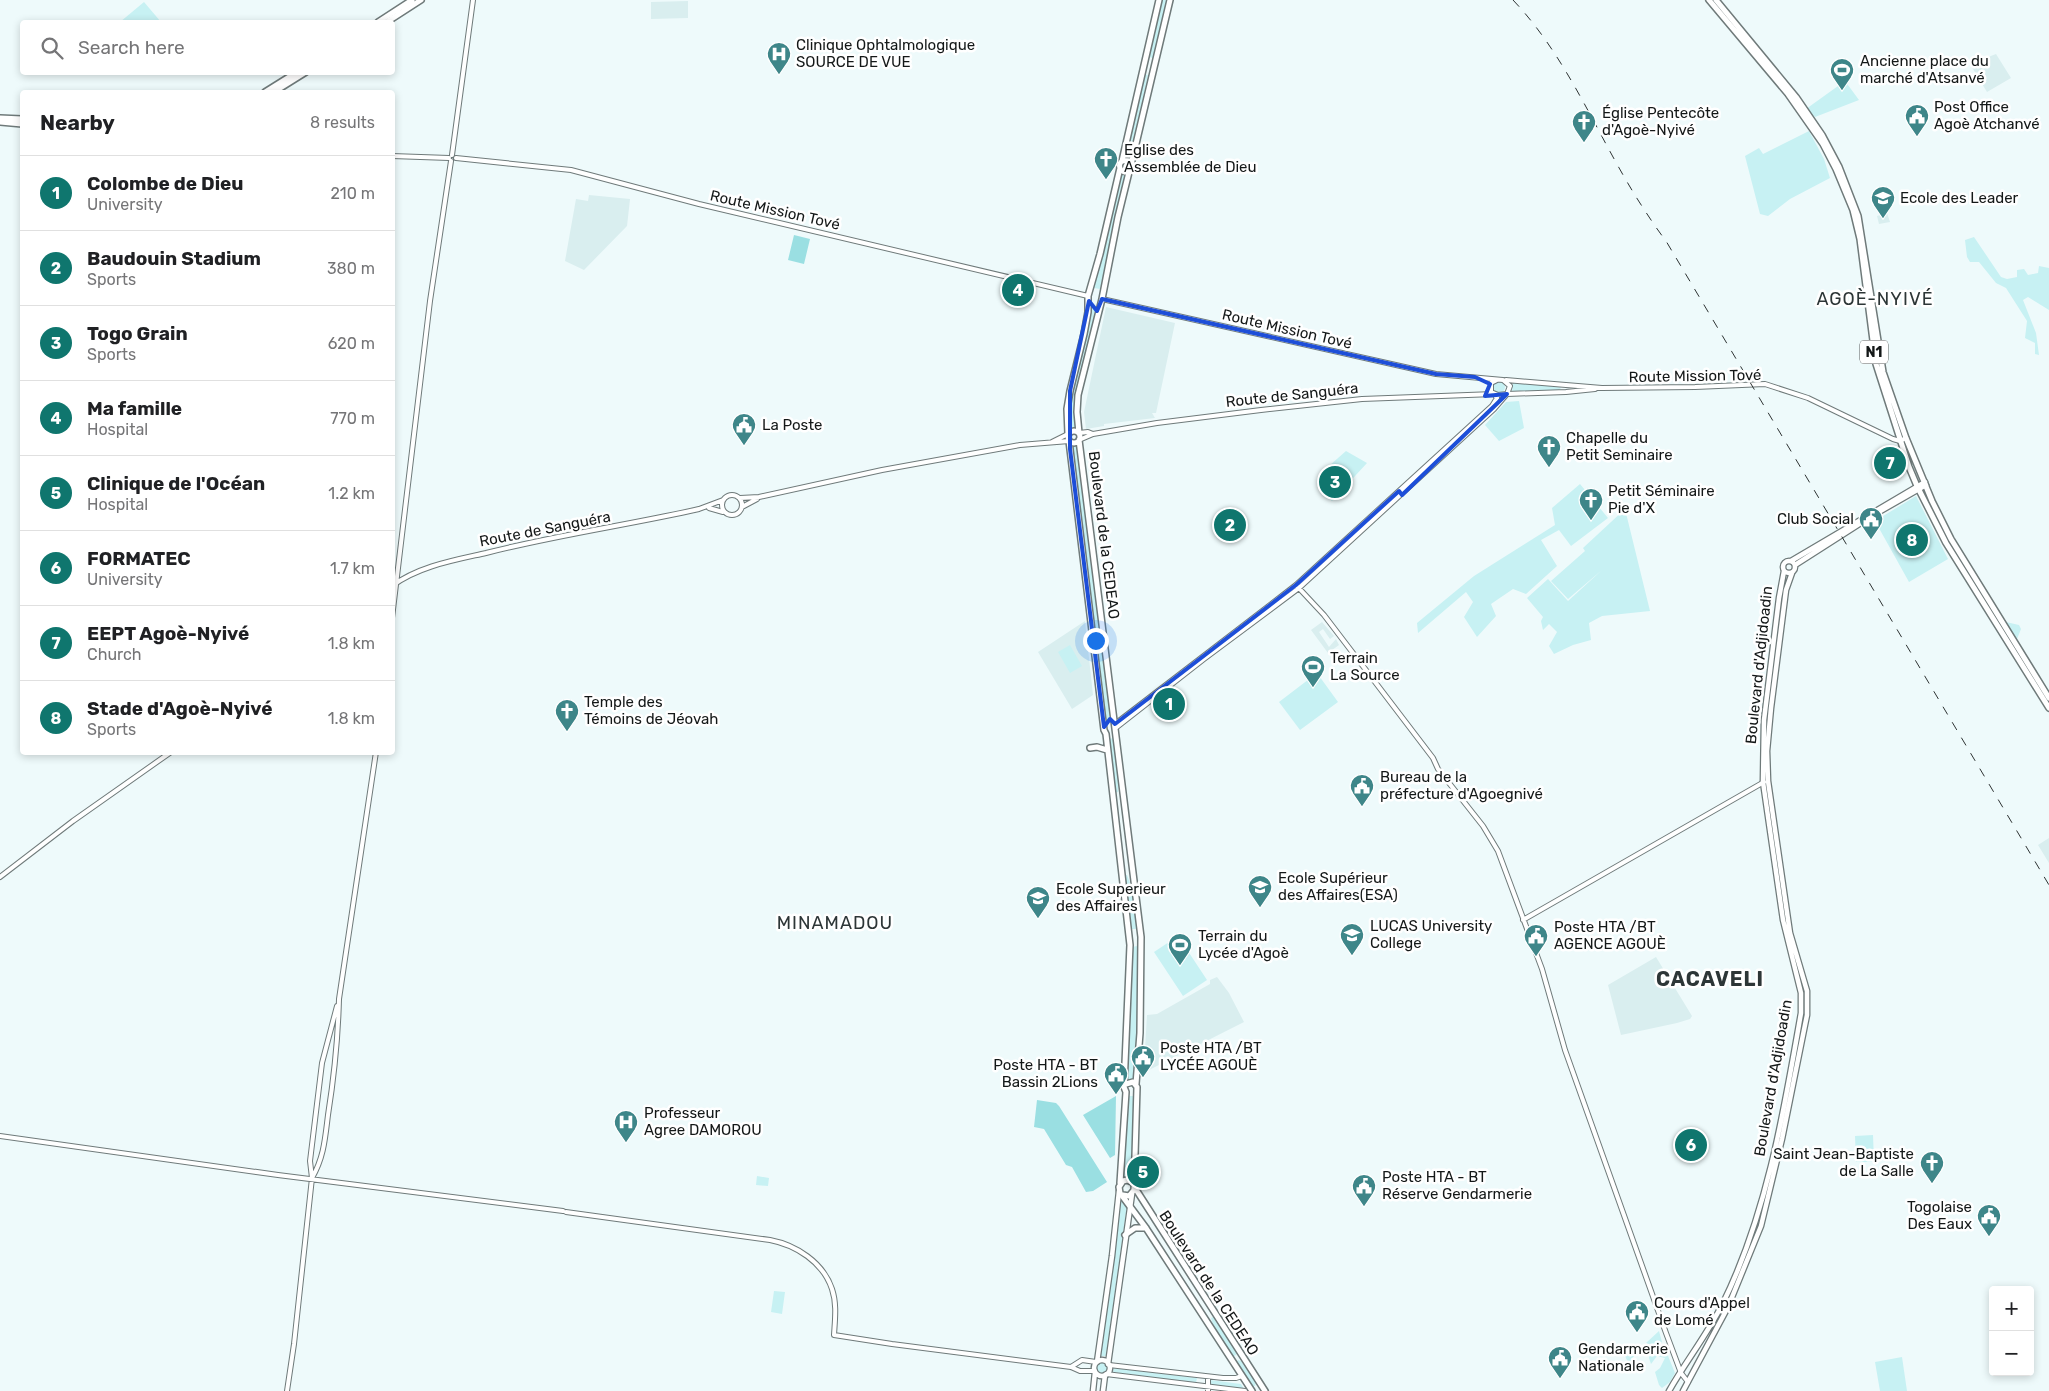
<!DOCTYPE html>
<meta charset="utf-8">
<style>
:root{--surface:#fff;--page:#f6f6f6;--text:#202124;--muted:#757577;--line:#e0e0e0;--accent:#0f766e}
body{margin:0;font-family:Rubik,sans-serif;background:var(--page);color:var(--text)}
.controls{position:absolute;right:15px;bottom:15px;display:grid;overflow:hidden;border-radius:5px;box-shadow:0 2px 8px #0003}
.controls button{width:45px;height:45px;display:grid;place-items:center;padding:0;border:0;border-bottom:1px solid var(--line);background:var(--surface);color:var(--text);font:25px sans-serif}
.you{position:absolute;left:1095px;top:640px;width:18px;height:18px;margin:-12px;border:4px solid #fff;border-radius:50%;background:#1a73e8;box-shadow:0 0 0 8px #1a73e833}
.badge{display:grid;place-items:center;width:32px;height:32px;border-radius:50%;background:var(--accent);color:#fff;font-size:16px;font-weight:700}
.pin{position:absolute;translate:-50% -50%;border:2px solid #fff;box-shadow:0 1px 5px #0006}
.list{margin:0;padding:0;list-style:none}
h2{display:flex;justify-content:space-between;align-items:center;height:65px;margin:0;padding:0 20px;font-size:21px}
h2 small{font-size:16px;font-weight:400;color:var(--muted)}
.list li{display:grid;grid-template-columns:32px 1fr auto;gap:15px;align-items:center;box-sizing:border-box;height:75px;padding:0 20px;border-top:1px solid var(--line)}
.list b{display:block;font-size:19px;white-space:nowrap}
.list p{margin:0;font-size:16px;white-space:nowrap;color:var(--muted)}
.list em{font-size:16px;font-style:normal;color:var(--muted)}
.icon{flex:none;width:28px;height:28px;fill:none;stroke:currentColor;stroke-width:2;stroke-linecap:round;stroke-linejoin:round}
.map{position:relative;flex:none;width:2049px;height:1391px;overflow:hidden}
.search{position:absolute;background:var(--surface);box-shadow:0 2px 8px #0003;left:20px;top:20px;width:375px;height:55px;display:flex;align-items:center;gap:12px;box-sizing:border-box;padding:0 18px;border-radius:5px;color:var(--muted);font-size:19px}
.panel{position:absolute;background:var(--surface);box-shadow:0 2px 8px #0003;left:20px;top:90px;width:375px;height:665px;border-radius:5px}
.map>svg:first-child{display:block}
</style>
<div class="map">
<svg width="2049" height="1391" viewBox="0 0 2049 1391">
<rect width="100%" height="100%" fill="#eefafb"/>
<path fill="#d9eeef" d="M 688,1 L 688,18 L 651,19 L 651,2 Z
M 1996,54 L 2011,78 L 1987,92 L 1970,64 Z
M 589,195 L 630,199 L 627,226 L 584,270 L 565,261 L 576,199 L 588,201 Z
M 1887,213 L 1890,222 L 1879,224 L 1877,216 Z
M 1106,307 L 1175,323 L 1156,413 L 1152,413 L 1155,418 L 1104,424 L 1104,426 L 1086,429 L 1084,412 Z
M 1085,621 L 1093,695 L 1072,709 L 1038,652 Z
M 1322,622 L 1334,636 L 1330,639 L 1323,629 L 1319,632 L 1329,647 L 1336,639 L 1339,645 L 1328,653 L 1311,630 Z
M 1168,692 L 1181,708 L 1170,717 L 1158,700 Z
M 2049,838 L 2049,863 L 2038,845 Z
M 1656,957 L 1692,1016 L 1690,1019 L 1677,1023 L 1621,1035 L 1608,985 Z
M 1217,977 L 1229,993 L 1244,1022 L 1149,1070 L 1144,1066 L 1147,1015 L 1157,1014 L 1210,984 L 1210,980 Z"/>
<path fill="#c7f1f3" d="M 1161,0 L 1167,0 L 1153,58 L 1148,57 Z
M 144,2 L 161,22 L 120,22 Z
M 1144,74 L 1148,75 L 1129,159 L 1125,157 Z
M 1845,81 L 1859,100 L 1815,117 L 1806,109 Z
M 1809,131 L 1824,159 L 1830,178 L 1790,199 L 1768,216 L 1760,214 L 1745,156 L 1759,148 L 1763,154 Z
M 1121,174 L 1125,175 L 1100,289 L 1094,288 Z
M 1974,237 L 2001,277 L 2007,279 L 2017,277 L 2017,270 L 2024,269 L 2028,275 L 2038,273 L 2039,266 L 2049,268 L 2049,310 L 2028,297 L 2023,300 L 2036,333 L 2039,355 L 2035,354 L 2035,343 L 2025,338 L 2027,321 L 2006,288 L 1996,283 L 1979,262 L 1970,262 L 1967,257 L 1965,240 Z
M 1091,307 L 1097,308 L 1075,398 L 1075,428 L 1070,428 L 1069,404 Z
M1493 387a6 6 0 1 1 12 0a6 6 0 1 1-12 0Z
M 1513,383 L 1559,386 L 1561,388 L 1559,390 L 1512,392 Z
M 1519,401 L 1524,428 L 1499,441 L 1485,425 L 1506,402 Z
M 1071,445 L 1077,445 L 1078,449 L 1112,720 L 1105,720 Z
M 1346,451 L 1367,463 L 1332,501 L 1319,490 L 1321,473 Z
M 1580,484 L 1608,518 L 1571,546 L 1559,530 L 1541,540 L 1557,566 L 1526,594 L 1513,589 L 1491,604 L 1496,616 L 1477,637 L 1464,617 L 1473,602 L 1466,592 L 1418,633 L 1417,623 L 1474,576 L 1555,525 L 1552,508 Z
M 1916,496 L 1948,559 L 1909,582 L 1875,521 Z
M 1625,509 L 1650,611 L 1602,616 L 1589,623 L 1591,640 L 1573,645 L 1554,654 L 1549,646 L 1557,632 L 1549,624 L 1543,630 L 1541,621 L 1543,617 L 1527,598 L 1548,579 L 1568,601 L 1602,570 L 1568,599 L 1551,581 L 1585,551 L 1583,548 Z
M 2006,622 L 2019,625 L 2021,629 L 2017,639 Z
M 1070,645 L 1082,666 L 1070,673 L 1058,652 Z
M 1317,673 L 1338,702 L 1300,730 L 1279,702 Z
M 1114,738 L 1119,780 L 1118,792 L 1114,793 L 1108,739 Z
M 1124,875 L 1127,875 L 1132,888 L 1137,929 L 1131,929 Z
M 1178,936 L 1207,980 L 1183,996 L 1154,952 Z
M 1137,946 L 1139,947 L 1139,958 L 1135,1081 L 1128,1080 L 1132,947 Z
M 1127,1096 L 1134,1096 L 1131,1179 L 1124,1177 Z
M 1873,1135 L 1874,1162 L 1856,1162 L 1855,1136 Z
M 757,1176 L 769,1178 L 768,1186 L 756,1185 Z
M 1121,1198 L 1127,1205 L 1106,1356 L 1100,1356 Z
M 774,1291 L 785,1292 L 782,1314 L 771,1312 Z
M 1213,1317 L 1237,1354 L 1233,1357 L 1215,1331 L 1211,1318 Z
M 1659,1331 L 1662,1342 L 1650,1346 L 1646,1343 Z
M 1620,1344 L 1634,1346 L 1634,1356 L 1629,1365 Z
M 1664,1346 L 1675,1373 L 1670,1382 L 1662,1388 L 1659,1385 L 1655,1372 L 1660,1368 L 1665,1358 L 1657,1356 L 1651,1364 L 1649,1358 L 1650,1355 L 1659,1355 L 1659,1353 L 1650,1350 Z
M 1902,1357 L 1907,1391 L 1880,1391 L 1875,1362 Z
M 1238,1360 L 1241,1361 L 1256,1383 L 1255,1386 L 1252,1386 L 1236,1363 Z
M1096 1368a6 6 0 1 1 12 0a6 6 0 1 1-12 0Z
M 1114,1368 L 1197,1378 L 1196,1383 L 1113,1372 Z
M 1210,1380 L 1241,1384 L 1244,1389 L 1209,1385 Z"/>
<path fill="#9adfe2" d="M 794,235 L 810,239 L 804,264 L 788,260 Z
M 1116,1096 L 1115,1155 L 1110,1158 L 1083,1115 Z
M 1037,1100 L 1056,1103 L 1059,1106 L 1107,1182 L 1093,1191 L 1086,1192 L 1072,1167 L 1066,1165 L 1044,1129 L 1034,1127 Z"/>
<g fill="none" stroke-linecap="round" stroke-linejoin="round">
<g stroke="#6f7a7a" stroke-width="6">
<path id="tertiary" d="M 452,155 L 473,0
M 392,156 L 449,158
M 456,158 L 571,170 L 699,204 L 1088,296
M 1102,299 L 1436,374 L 1503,380 L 1510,386 L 1507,394 L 1498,395 L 1491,392 L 1491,383 L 1497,380
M 1506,380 L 1602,388 L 1695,387 L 1765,384 L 1808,398 L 1893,439 L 1900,441 L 1906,438
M 1507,394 L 1566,392 L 1595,389
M 1079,433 L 1088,432 L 1093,434
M 1079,440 L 1093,434 L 1157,423 L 1261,410 L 1362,399 L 1494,394 L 1497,398 L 1492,406 L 1296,585 L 1115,724
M 1052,442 L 1068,434
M722 505a10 10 0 1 1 20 0a10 10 0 1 1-20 0Z
M 740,498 L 759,497 L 882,470 L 1020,445 L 1069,441
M 742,507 L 757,499
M 709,508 L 723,512
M 1296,585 L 1324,615 L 1433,758 L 1438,769 L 1483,826 L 1498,851 L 1542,969 L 1565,1050 L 1666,1333 L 1681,1373 L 1688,1382
M 392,586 C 419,566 455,560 486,553 C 556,535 628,525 699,509 L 723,500
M 392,618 L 430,301 L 451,161
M 1117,727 L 1204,659 L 1299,588 L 1494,409 L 1507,394
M 0,877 L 73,821 L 171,752
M 1523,920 L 1764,782
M 0,1136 L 278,1175 L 563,1211
M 312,1178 C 324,1157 325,1139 328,1115 C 334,1077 338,1038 339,999 L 376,752
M 566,1212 L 770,1240 C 796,1245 823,1262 832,1289 C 837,1304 835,1319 834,1335 L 892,1344 L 1071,1367 L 1080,1371 L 1095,1371
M 1109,1365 L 1223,1378 L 1236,1378 L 1242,1376
M 1071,1367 L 1082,1360 L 1096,1362
M 1106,1374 L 1245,1391
M 1208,1377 L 1208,1391
M 287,1391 L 294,1344 L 312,1178 L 310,1161 L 322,1063 L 337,1006"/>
</g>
<g stroke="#6f7a7a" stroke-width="7">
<path id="secondary" d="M1783 567a6 6 0 1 1 12 0a6 6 0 1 1-12 0Z
M 1791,561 L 1925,482
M 1795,565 L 1870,517 L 1926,485
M1094 1368a8 8 0 1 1 16 0a8 8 0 1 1-16 0Z
M 1097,1362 L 1112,1256 L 1119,1191
M 1108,1364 L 1132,1194
M 1093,1391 L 1095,1372
M 1103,1391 L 1105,1375
M 1669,1391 C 1686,1361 1707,1335 1723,1303 C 1767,1214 1784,1111 1801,1013 L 1801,993 L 1783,920 L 1763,782 L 1764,720 L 1779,598 L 1784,571
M 1683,1391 L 1728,1307 L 1761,1226 L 1782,1139 L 1807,1015 L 1807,991 L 1790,933 L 1768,781 L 1767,751 L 1771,708 L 1786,590 L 1792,573"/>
</g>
<g stroke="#6f7a7a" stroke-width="8">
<path id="primary" d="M 378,22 L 412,0
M 387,22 L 421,0
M 265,92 L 297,72
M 274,92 L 306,72
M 0,118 L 22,119
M 0,122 L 22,124
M1119.5 166a5.5 5.5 0 1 1 11 0a5.5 5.5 0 1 1-11 0Z
M 1122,161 L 1159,0
M 1131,165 L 1170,0
M1068 437a6 6 0 1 1 12 0a6 6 0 1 1-12 0Z
M 1079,433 L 1077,412 L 1078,395 L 1102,299 L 1118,217 L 1130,168
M 1068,434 L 1067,409 L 1070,391 L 1084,334 L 1088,312 L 1088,296 L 1100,254 L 1120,168
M 1079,440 L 1141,937 L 1140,1033 L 1136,1084
M 1069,441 L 1104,730 L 1106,734 L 1130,945 L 1124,1087 L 1126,1092 L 1120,1183
M 1090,748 L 1097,747 L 1107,750
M 1134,1183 L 1127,1180 L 1123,1181 L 1119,1187 L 1120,1193 L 1146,1228 L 1252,1391
M 1135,1188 L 1265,1391
M 1123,1195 L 1129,1196 L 1134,1190 L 1137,1087 L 1133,1082 L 1126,1084
M 1125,1235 L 1135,1228 L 1146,1228"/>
</g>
<g stroke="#6f7a7a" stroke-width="8">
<path id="trunk" d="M 1709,0 L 1788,94 L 1823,144 L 1836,169 L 1853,210 L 1860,239 L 1876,364 L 1909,467 L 1917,486 L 1946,543 L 2049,708
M 1716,0 L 1796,97 L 1822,135 L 1839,167 L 1858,216 L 1883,372 L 1906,438 L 1932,501 L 1951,539 L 2049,698"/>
</g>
<use href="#tertiary" stroke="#fff" stroke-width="4"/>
<use href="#secondary" stroke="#fff" stroke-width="4.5"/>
<use href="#primary" stroke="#fff" stroke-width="5"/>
<use href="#trunk" stroke="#fff" stroke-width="5"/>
<path stroke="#2e3333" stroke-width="1" stroke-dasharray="9 9" stroke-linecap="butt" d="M 1513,0 C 1568,58 1596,133 1638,200 C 1647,214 1656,228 1666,241 L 2049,885"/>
</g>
<path fill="none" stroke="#1d4ed8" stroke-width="4" stroke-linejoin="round" d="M 1102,299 L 1436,374 L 1475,377 L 1490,384 L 1485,396 L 1507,394 L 1402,495 L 1399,491 L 1296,585 L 1115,724 L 1110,719 L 1104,727 L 1070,449 L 1070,391 L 1089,301 L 1097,311 Z"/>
<defs>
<g id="hospital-pin" transform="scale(1.25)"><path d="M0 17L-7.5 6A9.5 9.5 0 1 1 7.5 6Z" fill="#3e8689" stroke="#fff"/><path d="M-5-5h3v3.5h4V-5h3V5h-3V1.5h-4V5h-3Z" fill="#fff"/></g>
<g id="stadium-pin" transform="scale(1.25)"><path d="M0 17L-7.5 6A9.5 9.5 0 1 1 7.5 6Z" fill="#3e8689" stroke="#fff"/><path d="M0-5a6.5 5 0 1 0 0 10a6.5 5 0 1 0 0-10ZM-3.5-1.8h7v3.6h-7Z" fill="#fff"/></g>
<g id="civic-pin" transform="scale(1.25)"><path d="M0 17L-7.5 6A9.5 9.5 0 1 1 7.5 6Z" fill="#3e8689" stroke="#fff"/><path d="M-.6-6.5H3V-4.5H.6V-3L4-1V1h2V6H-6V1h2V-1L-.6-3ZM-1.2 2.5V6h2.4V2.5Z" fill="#fff"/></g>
<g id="church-pin" transform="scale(1.25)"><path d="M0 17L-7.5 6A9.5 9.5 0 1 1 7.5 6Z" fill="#3e8689" stroke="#fff"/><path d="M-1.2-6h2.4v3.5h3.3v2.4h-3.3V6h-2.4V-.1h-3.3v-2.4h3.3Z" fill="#fff"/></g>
<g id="university-pin" transform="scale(1.25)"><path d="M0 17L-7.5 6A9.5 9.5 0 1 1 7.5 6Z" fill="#3e8689" stroke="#fff"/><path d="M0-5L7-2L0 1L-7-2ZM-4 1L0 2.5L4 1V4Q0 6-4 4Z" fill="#fff"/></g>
</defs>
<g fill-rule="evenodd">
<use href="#hospital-pin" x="779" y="54"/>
<use href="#stadium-pin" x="1842" y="70"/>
<use href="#civic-pin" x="1917" y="116"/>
<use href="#church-pin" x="1584" y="122"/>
<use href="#church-pin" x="1106" y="159"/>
<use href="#university-pin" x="1883" y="198"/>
<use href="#civic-pin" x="744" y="425"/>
<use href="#church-pin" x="1549" y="447"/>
<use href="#church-pin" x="1591" y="500"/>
<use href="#civic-pin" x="1871" y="519"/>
<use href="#stadium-pin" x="1313" y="667"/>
<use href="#church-pin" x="567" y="711"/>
<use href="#civic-pin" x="1362" y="786"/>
<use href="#university-pin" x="1260" y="887"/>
<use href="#university-pin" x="1038" y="898"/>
<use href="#university-pin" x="1352" y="935"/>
<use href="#civic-pin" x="1536" y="936"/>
<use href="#stadium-pin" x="1180" y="945"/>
<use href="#civic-pin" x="1143" y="1057"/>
<use href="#civic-pin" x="1116" y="1074"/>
<use href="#hospital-pin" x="626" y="1122"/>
<use href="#church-pin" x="1932" y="1163"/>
<use href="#civic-pin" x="1364" y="1186"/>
<use href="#civic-pin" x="1989" y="1216"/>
<use href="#civic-pin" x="1637" y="1312"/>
<use href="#civic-pin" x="1560" y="1358"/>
</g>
<g text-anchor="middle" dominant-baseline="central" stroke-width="5" stroke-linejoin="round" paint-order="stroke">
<rect fill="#fff" stroke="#5a5d5d" stroke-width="1" x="1860" y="340.5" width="28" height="23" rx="4"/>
<g font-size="14" font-weight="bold" fill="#141818">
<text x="1874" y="352">N1</text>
</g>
<g font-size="15" fill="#141818" stroke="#fff" text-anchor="start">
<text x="796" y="45">Clinique Ophtalmologique<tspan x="796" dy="17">SOURCE DE VUE</tspan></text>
<text x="1860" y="61">Ancienne place du<tspan x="1860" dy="17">marché d'Atsanvé</tspan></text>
<text x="1934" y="107">Post Office<tspan x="1934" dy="17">Agoè Atchanvé</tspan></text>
<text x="1602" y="113">Église Pentecôte<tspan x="1602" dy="17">d'Agoè-Nyivé</tspan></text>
<text x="1124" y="150">Eglise des<tspan x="1124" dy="17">Assemblée de Dieu</tspan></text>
<text x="1900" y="198">Ecole des Leader</text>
<text x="762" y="425">La Poste</text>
<text x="1566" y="438">Chapelle du<tspan x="1566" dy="17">Petit Seminaire</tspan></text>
<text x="1608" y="491">Petit Séminaire<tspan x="1608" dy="17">Pie d'X</tspan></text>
<text x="1854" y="519" text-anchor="end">Club Social</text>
<text x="1330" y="658">Terrain<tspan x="1330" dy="17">La Source</tspan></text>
<text x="584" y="702">Temple des<tspan x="584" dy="17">Témoins de Jéovah</tspan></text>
<text x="1380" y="777">Bureau de la<tspan x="1380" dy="17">préfecture d'Agoegnivé</tspan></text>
<text x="1278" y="878">Ecole Supérieur<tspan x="1278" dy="17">des Affaires(ESA)</tspan></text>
<text x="1056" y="889">Ecole Superieur<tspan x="1056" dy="17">des Affaires</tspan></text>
<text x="1370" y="926">LUCAS University<tspan x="1370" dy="17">College</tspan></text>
<text x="1554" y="927">Poste HTA /BT<tspan x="1554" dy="17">AGENCE AGOUÈ</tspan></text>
<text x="1198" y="936">Terrain du<tspan x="1198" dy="17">Lycée d'Agoè</tspan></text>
<text x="1160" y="1048">Poste HTA /BT<tspan x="1160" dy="17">LYCÉE AGOUÈ</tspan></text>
<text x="1098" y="1065" text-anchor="end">Poste HTA - BT<tspan x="1098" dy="17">Bassin 2Lions</tspan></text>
<text x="644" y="1113">Professeur<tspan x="644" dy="17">Agree DAMOROU</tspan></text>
<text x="1914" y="1154" text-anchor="end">Saint Jean-Baptiste<tspan x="1914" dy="17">de La Salle</tspan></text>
<text x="1382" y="1177">Poste HTA - BT<tspan x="1382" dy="17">Réserve Gendarmerie</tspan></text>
<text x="1972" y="1207" text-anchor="end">Togolaise<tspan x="1972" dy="17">Des Eaux</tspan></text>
<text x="1654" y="1303">Cours d'Appel<tspan x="1654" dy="17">de Lomé</tspan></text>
<text x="1578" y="1349">Gendarmerie<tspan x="1578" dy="17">Nationale</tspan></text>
</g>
<g font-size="15" fill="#141818" stroke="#fff">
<text transform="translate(775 210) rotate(13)">Route Mission Tové</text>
<text transform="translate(1287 329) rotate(13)">Route Mission Tové</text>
<text transform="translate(1695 376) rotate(-1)">Route Mission Tové</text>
<text transform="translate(1292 395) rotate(-6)">Route de Sanguéra</text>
<text transform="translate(545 529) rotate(-11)">Route de Sanguéra</text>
<text transform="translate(1104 535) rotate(83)">Boulevard de la CEDEAO</text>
<text transform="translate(1759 665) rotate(-84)">Boulevard d'Adjidoadin</text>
<text transform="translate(1773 1078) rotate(-80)">Boulevard d'Adjidoadin</text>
<text transform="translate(1209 1283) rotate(57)">Boulevard de la CEDEAO</text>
</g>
<g font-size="18" letter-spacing="1" fill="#2d3637" stroke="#fff">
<text x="1875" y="299">AGOÈ-NYIVÉ</text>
<text x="835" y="923">MINAMADOU</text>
</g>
<g font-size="20" font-weight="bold" letter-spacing="1" fill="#2d3637" stroke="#fff">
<text x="1710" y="979">CACAVELI</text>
</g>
</g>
</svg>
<div class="controls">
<button>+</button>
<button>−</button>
</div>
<div class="you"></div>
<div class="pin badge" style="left:1169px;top:704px">1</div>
<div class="pin badge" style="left:1230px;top:525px">2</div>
<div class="pin badge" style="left:1335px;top:482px">3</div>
<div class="pin badge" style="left:1018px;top:290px">4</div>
<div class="pin badge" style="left:1143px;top:1172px">5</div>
<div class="pin badge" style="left:1691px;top:1145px">6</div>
<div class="pin badge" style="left:1890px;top:463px">7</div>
<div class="pin badge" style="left:1912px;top:540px">8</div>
<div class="search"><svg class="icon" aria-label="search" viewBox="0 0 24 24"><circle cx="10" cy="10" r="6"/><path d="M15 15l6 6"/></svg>Search here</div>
<section class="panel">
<h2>Nearby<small>8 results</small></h2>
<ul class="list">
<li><span class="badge">1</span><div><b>Colombe de Dieu</b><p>University</p></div><em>210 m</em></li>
<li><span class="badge">2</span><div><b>Baudouin Stadium</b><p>Sports</p></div><em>380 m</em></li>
<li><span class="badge">3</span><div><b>Togo Grain</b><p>Sports</p></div><em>620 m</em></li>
<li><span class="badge">4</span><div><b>Ma famille</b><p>Hospital</p></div><em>770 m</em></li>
<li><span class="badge">5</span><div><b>Clinique de l'Océan</b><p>Hospital</p></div><em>1.2 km</em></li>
<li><span class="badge">6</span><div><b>FORMATEC</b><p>University</p></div><em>1.7 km</em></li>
<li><span class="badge">7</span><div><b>EEPT Agoè-Nyivé</b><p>Church</p></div><em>1.8 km</em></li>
<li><span class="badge">8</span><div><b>Stade d'Agoè-Nyivé</b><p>Sports</p></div><em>1.8 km</em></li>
</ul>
</section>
</div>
